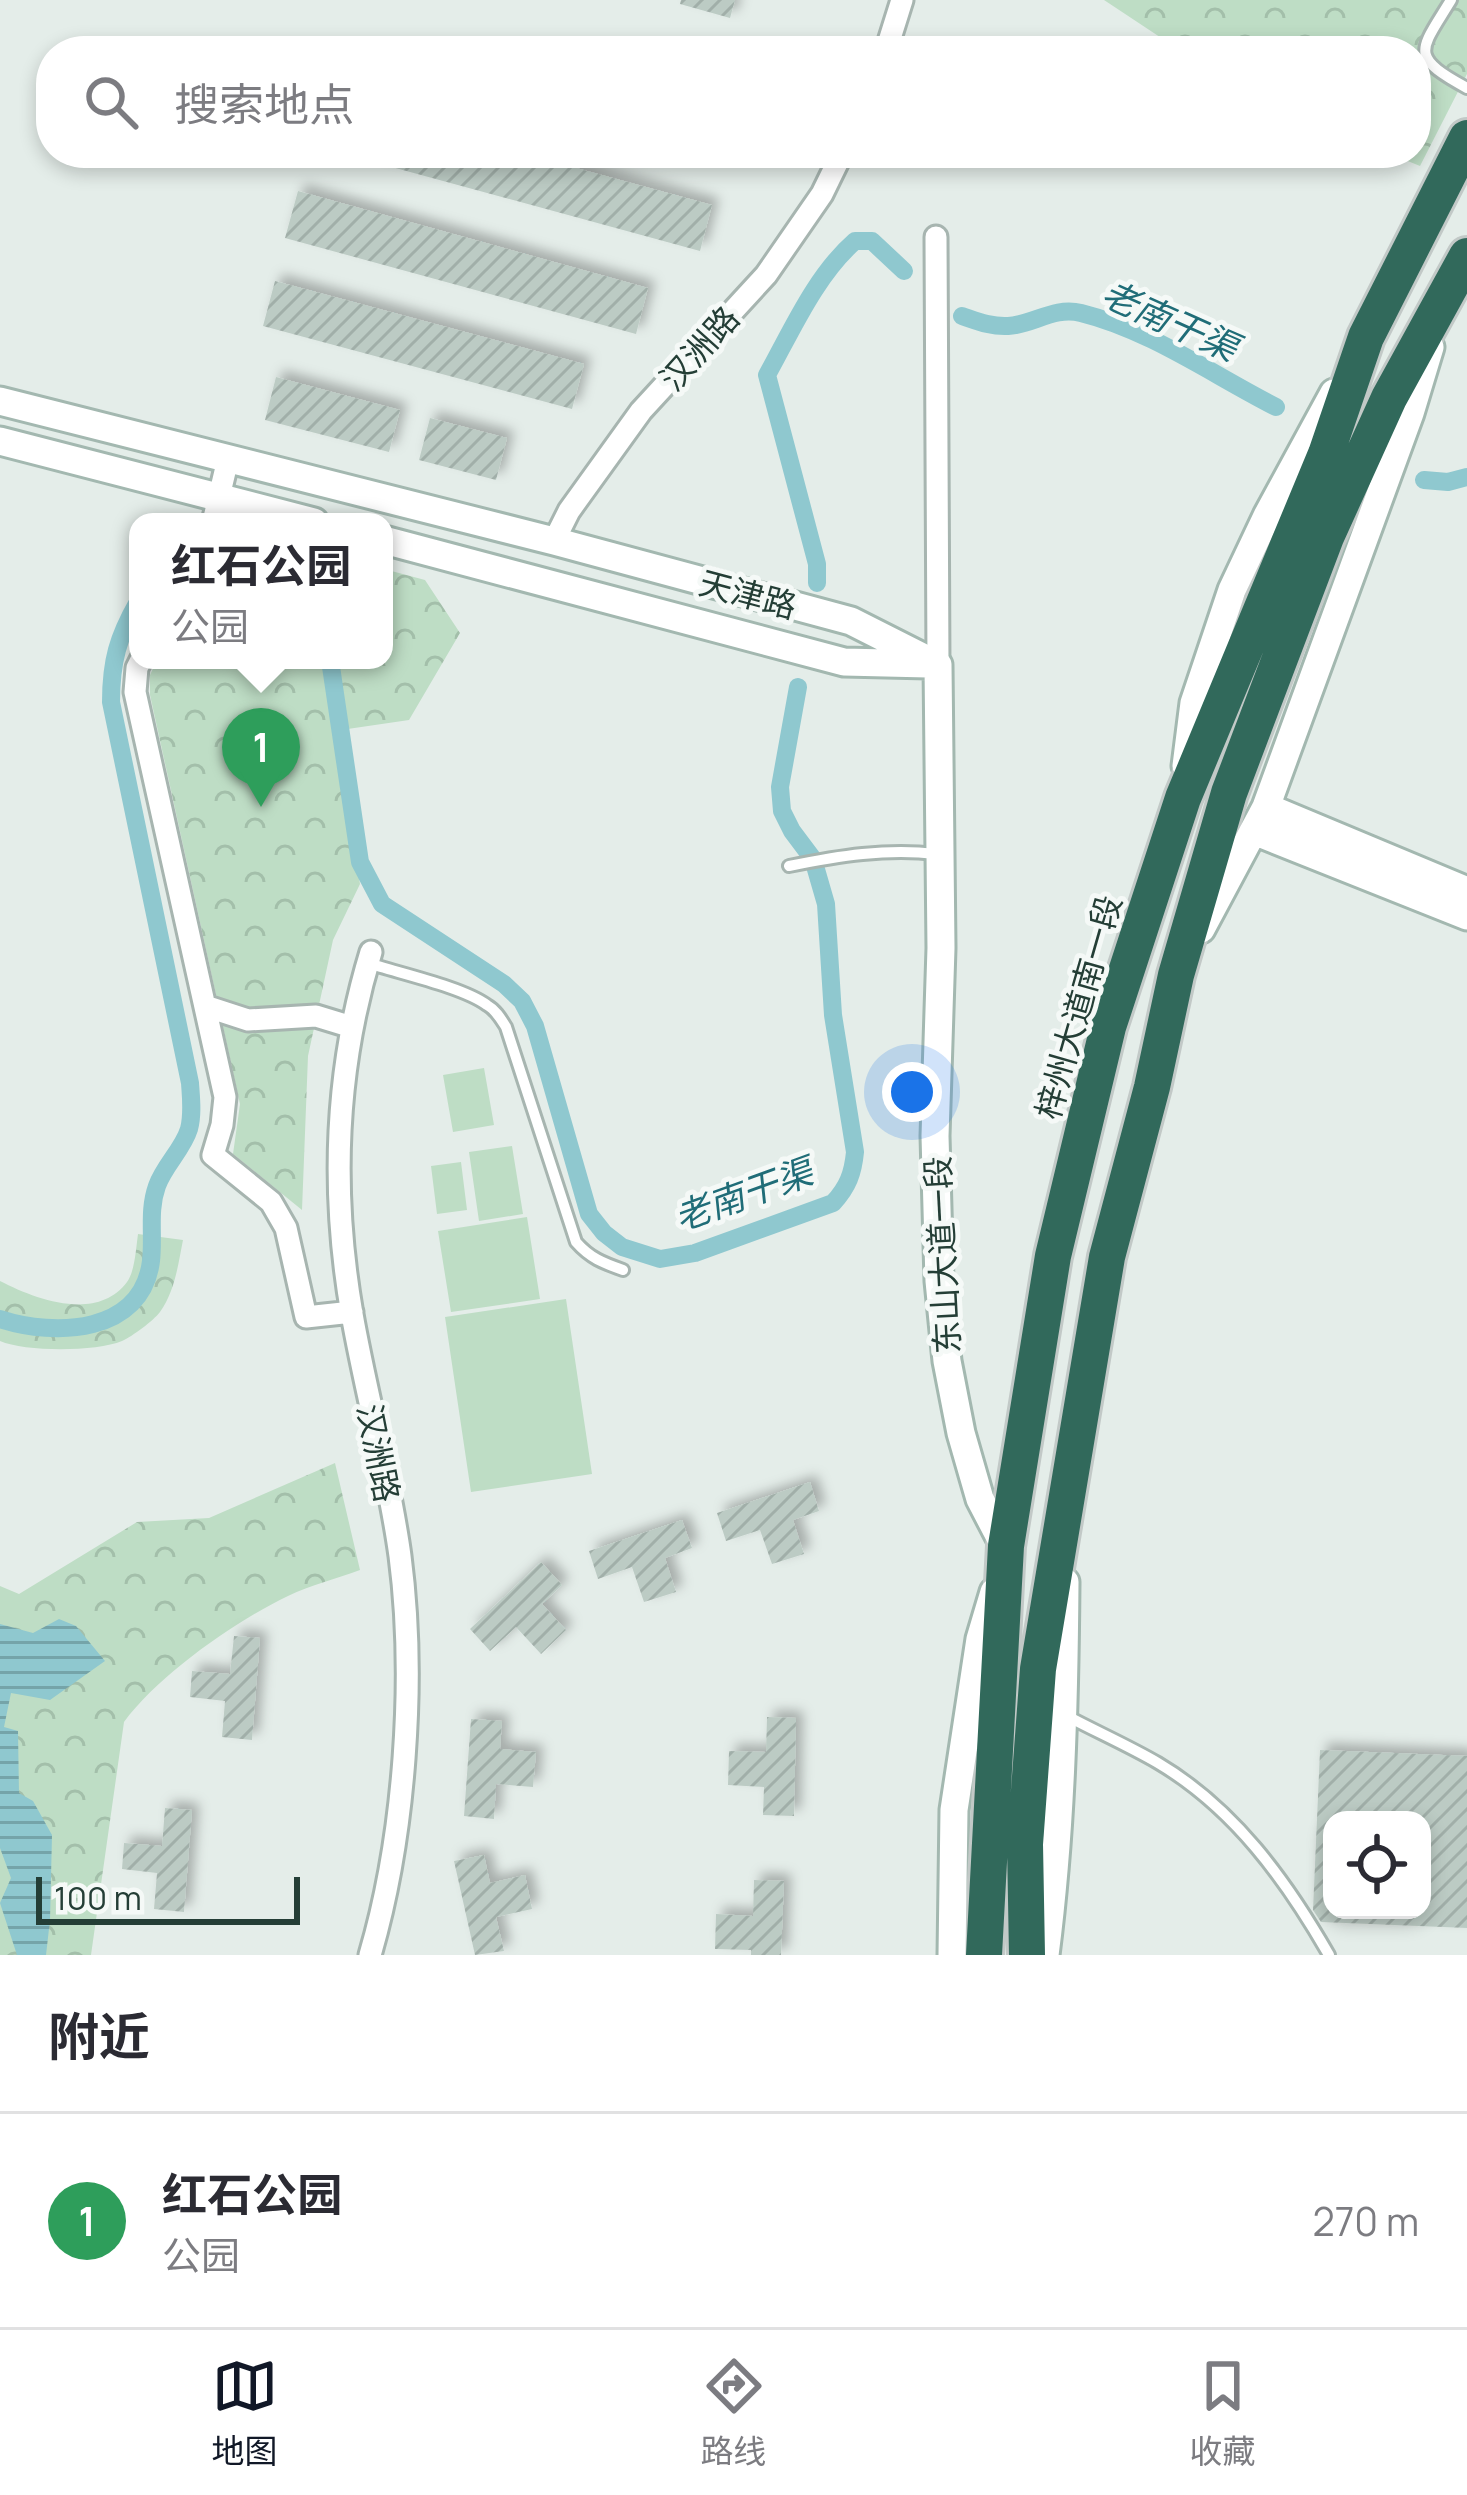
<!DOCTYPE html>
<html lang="zh">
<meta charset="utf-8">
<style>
:root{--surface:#fff;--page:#f2f2f3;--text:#2b2b33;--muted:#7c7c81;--line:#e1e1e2;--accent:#111827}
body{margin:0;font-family:Manrope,"Noto Sans SC",sans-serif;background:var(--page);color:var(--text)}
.controls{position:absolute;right:36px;bottom:36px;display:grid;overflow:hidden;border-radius:24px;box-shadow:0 6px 18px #0003}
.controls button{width:108px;height:108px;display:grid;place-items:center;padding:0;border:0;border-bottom:3px solid var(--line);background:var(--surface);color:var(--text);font:60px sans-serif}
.scale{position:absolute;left:36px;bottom:30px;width:264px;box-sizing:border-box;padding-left:12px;border:6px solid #243e36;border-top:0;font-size:33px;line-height:42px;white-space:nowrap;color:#243e36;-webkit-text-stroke:9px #f5f9f7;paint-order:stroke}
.you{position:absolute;left:912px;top:1092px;width:42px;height:42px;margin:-30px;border:9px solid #fff;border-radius:50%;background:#1a73e8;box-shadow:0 0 0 18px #1a73e833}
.badge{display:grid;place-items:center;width:78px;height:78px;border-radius:50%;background:var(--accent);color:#fff;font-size:39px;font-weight:700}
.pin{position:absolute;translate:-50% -99px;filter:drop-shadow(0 3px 6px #0008)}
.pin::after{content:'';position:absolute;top:63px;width:42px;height:36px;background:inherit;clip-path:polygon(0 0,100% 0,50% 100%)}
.popup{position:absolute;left:129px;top:513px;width:264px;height:156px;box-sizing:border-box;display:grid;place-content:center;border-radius:24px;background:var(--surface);filter:drop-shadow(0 3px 9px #0005);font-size:39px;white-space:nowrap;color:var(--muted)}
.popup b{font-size:45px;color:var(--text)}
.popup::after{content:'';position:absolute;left:50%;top:100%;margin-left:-24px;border:24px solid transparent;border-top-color:var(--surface)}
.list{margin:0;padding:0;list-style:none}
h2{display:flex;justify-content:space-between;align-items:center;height:156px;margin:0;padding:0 48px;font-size:51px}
h2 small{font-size:39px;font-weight:400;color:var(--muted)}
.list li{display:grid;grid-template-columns:78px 1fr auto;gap:36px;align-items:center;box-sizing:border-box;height:216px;padding:0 48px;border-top:3px solid var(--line)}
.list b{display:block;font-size:45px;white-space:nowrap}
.list p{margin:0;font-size:39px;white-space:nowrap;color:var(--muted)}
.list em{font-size:39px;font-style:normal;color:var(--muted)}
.icon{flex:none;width:66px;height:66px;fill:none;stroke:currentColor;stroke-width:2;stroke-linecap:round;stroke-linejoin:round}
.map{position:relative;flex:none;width:1467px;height:1955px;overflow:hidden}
.search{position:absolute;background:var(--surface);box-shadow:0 6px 18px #0003;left:36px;right:36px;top:36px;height:132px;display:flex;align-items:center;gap:30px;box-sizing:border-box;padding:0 42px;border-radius:48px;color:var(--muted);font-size:45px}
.sheet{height:372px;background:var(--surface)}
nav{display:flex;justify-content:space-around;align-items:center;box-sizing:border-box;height:168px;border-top:3px solid var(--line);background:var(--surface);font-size:33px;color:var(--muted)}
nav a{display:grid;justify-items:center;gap:6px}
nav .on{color:var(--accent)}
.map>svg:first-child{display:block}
</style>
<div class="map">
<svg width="1467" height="1955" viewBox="0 0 1467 1955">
<defs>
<pattern id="park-crowns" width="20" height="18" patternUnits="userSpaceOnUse" patternTransform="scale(3)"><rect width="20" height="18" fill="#beddc5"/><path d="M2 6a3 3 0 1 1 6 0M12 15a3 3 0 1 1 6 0" fill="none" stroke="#a3bfaa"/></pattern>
<pattern id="water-rules" width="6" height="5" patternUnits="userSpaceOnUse" patternTransform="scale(3)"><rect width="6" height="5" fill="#8fc8cf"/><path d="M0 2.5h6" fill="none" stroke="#75a4a9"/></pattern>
<pattern id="building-hatch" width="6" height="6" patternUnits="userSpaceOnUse" patternTransform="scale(3)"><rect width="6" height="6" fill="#bccbc4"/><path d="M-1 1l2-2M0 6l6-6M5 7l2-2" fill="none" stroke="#a1afa9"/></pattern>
<filter id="shadow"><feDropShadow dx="7" dy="-7" stdDeviation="6" flood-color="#0004"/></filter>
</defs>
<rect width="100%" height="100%" fill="#e4ede9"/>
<path fill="#beddc5" d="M 484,1068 L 494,1125 L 453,1132 L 443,1075 Z
M 512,1146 L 523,1214 L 479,1221 L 469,1152 Z
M 461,1162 L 467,1210 L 437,1214 L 431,1166 Z
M 527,1217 L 540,1299 L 451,1312 L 438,1231 Z
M 566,1299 L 592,1474 L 471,1492 L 445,1317 Z"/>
<path fill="url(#park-crowns)" d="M 1104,0 L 1467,0 L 1467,74 L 1420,166 L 1388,153 L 1416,153 L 1416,51 L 1181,51 Z
M 384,569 L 425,580 L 460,633 L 409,720 L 334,731 L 360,884 L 333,940 L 308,1056 L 302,1210 L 233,1154 L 240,1104 L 150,695 L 150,675 L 157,660 L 384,660 Z
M 138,1234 L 183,1240 C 178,1265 175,1291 160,1312 C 153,1321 133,1336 122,1341 C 96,1352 25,1352 0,1341 L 0,1281 C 37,1300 97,1322 127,1282 C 135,1271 136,1248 138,1234 Z
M 335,1463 L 360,1570 C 336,1579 311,1585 288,1596 C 234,1622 160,1674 124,1722 L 91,1955 L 0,1955 L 0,1586 L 19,1594 L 137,1522 L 209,1518 Z"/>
<path fill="url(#water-rules)" d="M 59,1619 L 76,1626 L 105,1661 L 50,1700 L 11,1693 L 4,1727 L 18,1731 L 19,1793 L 33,1801 L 52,1835 L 50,1920 L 46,1955 L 17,1955 L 0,1903 L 11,1878 L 0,1848 L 0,1624 L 33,1633 Z"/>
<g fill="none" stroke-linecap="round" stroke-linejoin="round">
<path stroke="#8fc8cf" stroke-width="18" d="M 962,316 C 977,321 991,327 1008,326 C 1033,325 1054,306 1081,313 C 1150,330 1213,375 1276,407
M 1424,480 L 1448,482 L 1467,477
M 817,583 L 817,564 L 767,375 C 792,330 816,275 855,241 L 872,241 L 904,271
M 330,660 L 360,862 L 382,904 L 504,984 L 522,1001 L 535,1026 L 589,1214 L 604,1233 L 622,1247 L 660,1259 L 695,1253 L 833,1203 C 848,1187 853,1173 855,1152 L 833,1015 L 826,904 L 813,859 L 792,831 L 782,811 L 780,787 L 798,687
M 0,1319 C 55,1337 142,1334 151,1261 C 154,1235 148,1211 157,1186 C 164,1166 183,1149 189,1129 C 193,1114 191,1098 190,1083 L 111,702 C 111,661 118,637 138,602"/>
</g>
<path fill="url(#building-hatch)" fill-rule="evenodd" filter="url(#shadow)" d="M 681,0 L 735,0 L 730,18 L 680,4 Z
M 356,153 L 521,153 L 712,205 L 700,251 L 355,157 Z
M 298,191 L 648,288 L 636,334 L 285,238 Z
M 275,281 L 584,364 L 572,409 L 263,326 Z
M 276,377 L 400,410 L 389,452 L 265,420 Z
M 430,418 L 507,438 L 496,480 L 419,460 Z
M 810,1482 L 819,1511 L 793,1520 L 804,1554 L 772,1564 L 760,1530 L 726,1541 L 717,1513 Z
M 682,1520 L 692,1548 L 665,1558 L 676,1592 L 644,1602 L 632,1567 L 598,1579 L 589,1551 Z
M 541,1562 L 562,1585 L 542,1604 L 566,1630 L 541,1654 L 516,1627 L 490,1651 L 470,1629 Z
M 234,1636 L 260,1638 L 252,1740 L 222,1737 L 225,1701 L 190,1697 L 192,1671 L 230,1674 Z
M 767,1717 L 796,1718 L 794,1816 L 763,1815 L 764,1787 L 728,1785 L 729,1751 L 766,1752 Z
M 471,1719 L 502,1721 L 500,1749 L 536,1752 L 533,1787 L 496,1784 L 494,1819 L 464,1816 Z
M 1320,1750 L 1467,1756 L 1467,1928 L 1321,1922 L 1313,1910 ZM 1332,1820 L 1422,1820 L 1422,1910 L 1332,1910 Z
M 165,1808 L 192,1810 L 184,1912 L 154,1909 L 157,1873 L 122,1869 L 124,1843 L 162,1846 Z
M 484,1855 L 490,1883 L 525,1875 L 532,1909 L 496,1917 L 504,1951 L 475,1955 L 454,1861 Z
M 754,1880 L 784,1881 L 781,1955 L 751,1955 L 751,1950 L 715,1949 L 716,1914 L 753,1916 Z"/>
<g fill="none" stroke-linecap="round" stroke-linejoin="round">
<g stroke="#a7b5b0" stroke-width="16">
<path id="lane" d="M 1451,0 C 1420,51 1408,56 1467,88
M 789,866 C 838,856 887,848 936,854
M 368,963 C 398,973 463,987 487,1005 C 496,1010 501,1019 506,1027 L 576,1242 C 590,1258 603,1263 623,1270
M 1067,1716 C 1097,1732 1129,1746 1158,1763 C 1234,1808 1286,1880 1329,1955"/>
</g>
<g stroke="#a7b5b0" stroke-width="27">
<path id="street" d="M 886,51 L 902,0
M 936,237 L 938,665
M 213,522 L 228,459
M 554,541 L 569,511 L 641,411 L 766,275 L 822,194 L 842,153
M 141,660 L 137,668 L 135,692 L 225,1097 L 222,1125 L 213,1155 L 271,1202 L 286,1228 L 306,1317 L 352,1312
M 205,1006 L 248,1020 L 316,1016 L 352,1027
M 370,1955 C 405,1836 416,1679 400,1556 C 389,1475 366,1394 352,1314 C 331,1193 335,1070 371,952"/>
</g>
<g stroke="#a3b8b0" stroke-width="33">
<path id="secondary" d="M 0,401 L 554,541 L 851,621 L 938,665
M 0,441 L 314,522
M 384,540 L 844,662 L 928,664
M 938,665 L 941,948 L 935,1136 L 939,1281 L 947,1361 L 961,1433 L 980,1499 L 1006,1549
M 1186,766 L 1194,703 L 1232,590 L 1267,516 L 1334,393
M 1266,807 L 1467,891
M 1254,831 L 1467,916
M 1201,929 L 1266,807 L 1410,413 L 1430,347
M 952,1955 L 954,1810 L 980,1639 L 994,1592
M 1045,1955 C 1061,1831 1064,1707 1065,1582"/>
</g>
<g stroke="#c2c9c7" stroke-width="42">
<path id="highway" d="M 984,1955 L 1006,1546 L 1053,1256 L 1108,1027 L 1183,798 L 1326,454 L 1366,337 L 1467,138
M 1027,1955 L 1025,1844 L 1038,1669 L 1107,1257 L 1152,1087 L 1176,975 L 1229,793 L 1326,537 L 1389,398 L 1467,256"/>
</g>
<use href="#lane" stroke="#fff" stroke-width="10"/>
<use href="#street" stroke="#fff" stroke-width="21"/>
<use href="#secondary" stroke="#fff" stroke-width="27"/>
<use href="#highway" stroke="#31695b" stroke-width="36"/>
</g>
<g text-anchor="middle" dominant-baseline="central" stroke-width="10" stroke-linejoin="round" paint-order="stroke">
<g font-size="33" fill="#243e36" stroke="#f5f9f7">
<text transform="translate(699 348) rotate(-48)">汉洲路</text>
<text transform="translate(748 594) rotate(15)">天津路</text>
<text transform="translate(1078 1007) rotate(-74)">梓州大道南一段</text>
<text transform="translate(942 1255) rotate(-93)">东山大道一段</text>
<text transform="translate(379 1453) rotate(79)">汉洲路</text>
</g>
<g font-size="36" font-style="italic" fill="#206d78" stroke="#f5f9f7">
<text transform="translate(1170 320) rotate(24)">老南干渠</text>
<text transform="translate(743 1194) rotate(-20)">老南干渠</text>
</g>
</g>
</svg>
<div class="controls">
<button><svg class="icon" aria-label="locate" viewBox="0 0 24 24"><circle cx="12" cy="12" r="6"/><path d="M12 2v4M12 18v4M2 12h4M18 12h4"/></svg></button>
</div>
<div class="scale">100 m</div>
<div class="you"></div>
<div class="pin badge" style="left:261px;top:807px;background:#2e9e5b">1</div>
<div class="popup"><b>红石公园</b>公园</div>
<div class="search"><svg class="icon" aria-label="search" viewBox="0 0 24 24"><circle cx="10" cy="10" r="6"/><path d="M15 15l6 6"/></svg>搜索地点</div>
</div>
<section class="sheet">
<h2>附近<small></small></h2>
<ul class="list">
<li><span class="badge" style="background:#2e9e5b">1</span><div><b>红石公园</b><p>公园</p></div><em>270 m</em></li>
</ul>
</section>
<nav>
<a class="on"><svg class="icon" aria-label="map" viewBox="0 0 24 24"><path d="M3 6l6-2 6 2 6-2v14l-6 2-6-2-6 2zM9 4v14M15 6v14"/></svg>地图</a>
<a><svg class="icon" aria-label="directions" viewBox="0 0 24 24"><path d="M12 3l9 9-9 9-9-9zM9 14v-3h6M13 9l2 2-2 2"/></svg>路线</a>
<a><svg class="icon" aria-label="saved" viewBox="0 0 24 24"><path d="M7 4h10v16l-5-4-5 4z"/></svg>收藏</a>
</nav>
